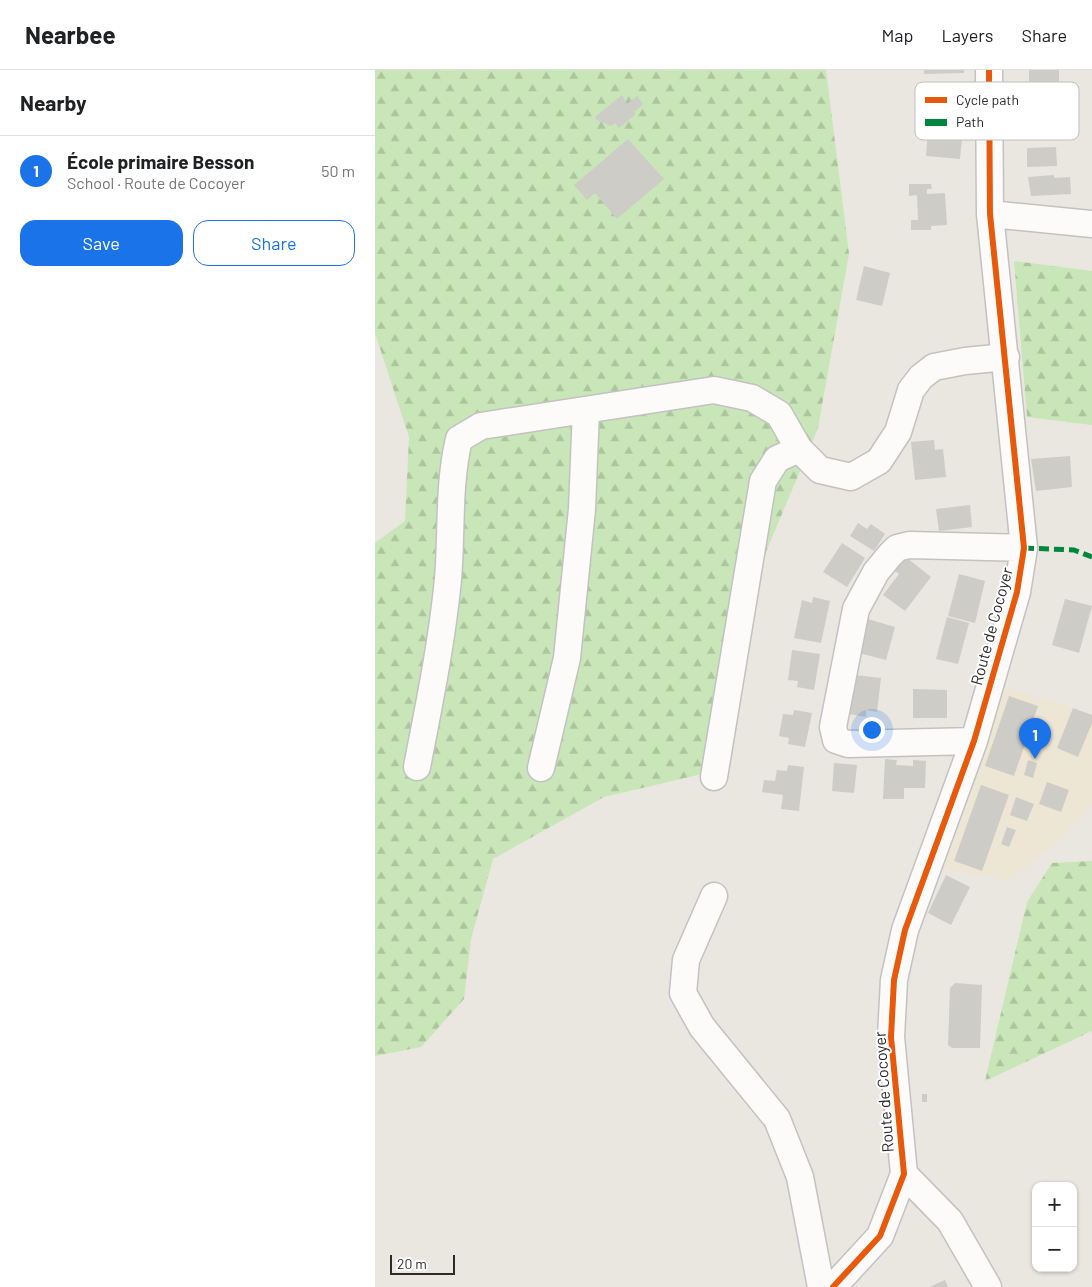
<!DOCTYPE html>
<meta charset="utf-8">
<style>
:root{--surface:#fff;--page:#f6f6f6;--text:#202124;--muted:#757577;--line:#e0e0e0;--accent:#1a73e8}
body{margin:0;font-family:Barlow,sans-serif;background:var(--page);color:var(--text)}
.controls{position:absolute;right:15px;bottom:15px;display:grid;overflow:hidden;border-radius:10px;box-shadow:0 1px 4px #0004}
.controls button{width:45px;height:45px;display:grid;place-items:center;padding:0;border:0;border-bottom:1px solid var(--line);background:var(--surface);color:var(--text);font:25px sans-serif}
.scale{position:absolute;left:15px;bottom:12px;width:65px;box-sizing:border-box;padding-left:5px;border:2px solid #2b2b2b;border-top:0;font-size:14px;line-height:18px;white-space:nowrap;color:#2b2b2b;-webkit-text-stroke:4px #fff;paint-order:stroke}
.you{position:absolute;left:496px;top:659px;width:18px;height:18px;margin:-12px;border:4px solid #fff;border-radius:50%;background:#1a73e8;box-shadow:0 0 0 8px #1a73e833}
.badge{display:grid;place-items:center;width:32px;height:32px;border-radius:50%;background:var(--accent);color:#fff;font-size:16px;font-weight:700}
.pin{position:absolute;translate:-50% -41px;filter:drop-shadow(0 1px 2px #0008)}
.pin::after{content:'';position:absolute;top:26px;width:18px;height:15px;background:inherit;clip-path:polygon(0 0,100% 0,50% 100%)}
.list{margin:0;padding:0;list-style:none}
h2{display:flex;justify-content:space-between;align-items:center;height:65px;margin:0;padding:0 20px;font-size:21px}
h2 small{font-size:16px;font-weight:400;color:var(--muted)}
.list li{display:grid;grid-template-columns:32px 1fr auto;gap:15px;align-items:center;box-sizing:border-box;height:70px;padding:0 20px;border-top:1px solid var(--line)}
.list b{display:block;font-size:19px;white-space:nowrap}
.list p{margin:0;font-size:16px;white-space:nowrap;color:var(--muted)}
.list em{font-size:16px;font-style:normal;color:var(--muted)}
.actions{display:flex;gap:10px;padding:15px 20px}
.actions a{flex:1;padding:11px 0;border:1px solid var(--accent);border-radius:15px;text-align:center;font-size:18px;color:var(--accent)}
.actions .main{background:var(--accent);color:#fff}
.map{position:relative;flex:none;width:717px;height:1217px;overflow:hidden}
header{display:flex;align-items:center;gap:30px;box-sizing:border-box;height:70px;padding:0 25px;background:var(--surface);border-bottom:1px solid var(--line)}
header strong{font-size:24px}
nav{display:flex;gap:28px;margin-inline-start:auto;font-size:18px}
main{display:flex}
aside{flex:1;background:var(--surface)}
.map>svg:first-child{display:block}
</style>
<header>
<strong>Nearbee</strong>
<nav><a>Map</a><a>Layers</a><a>Share</a></nav>
</header>
<main>
<aside>
<h2>Nearby<small></small></h2>
<ul class="list">
<li><span class="badge">1</span><div><b>École primaire Besson</b><p>School · Route de Cocoyer</p></div><em>50 m</em></li>
</ul>
<div class="actions"><a class="main">Save</a><a>Share</a></div>
</aside>
<div class="map">
<svg width="717" height="1217" viewBox="0 0 717 1217">
<defs>
<pattern id="forest-firs" width="22" height="20" patternUnits="userSpaceOnUse" patternTransform="scale(1.25)"><rect width="22" height="20" fill="#c9e6b8"/><path d="M5 1l3.5 6h-7zM16 11l3.5 6h-7z" fill="#adc59e"/></pattern>
</defs>
<rect width="100%" height="100%" fill="#eae6e0"/>
<path fill="#ede6d4" d="M 630,617 L 717,644 L 717,734 L 685,770 L 633,810 L 562,798 Z"/>
<path fill="url(#forest-firs)" d="M 0,0 L 451,0 L 474,184 L 443,358 L 378,513 L 331,703 L 229,727 L 118,789 L 96,869 L 89,929 L 46,977 L 0,986 L 0,473 L 30,451 L 34,367 L 0,263 Z
M 639,191 L 717,201 L 717,355 L 652,347 Z
M 717,791 L 717,961 L 610,1011 L 652,832 L 677,793 Z"/>
<path fill="#ceccc7" d="M 549,0 L 589,0 L 589,3 L 549,4 Z
M 654,0 L 684,0 L 684,34 L 675,34 L 675,26 L 662,25 L 663,17 L 654,16 Z
M 247,25 L 252,34 L 262,26 L 268,34 L 259,42 L 261,44 L 244,58 L 240,53 L 236,56 L 222,50 L 220,47 Z
M 555,36 L 568,37 L 567,46 L 589,48 L 585,89 L 551,86 Z
M 253,69 L 289,109 L 242,149 L 220,123 L 212,130 L 199,115 Z
M 681,77 L 682,96 L 652,97 L 652,78 Z
M 679,105 L 679,108 L 695,107 L 696,124 L 656,126 L 653,107 Z
M 534,114 L 556,114 L 557,119 L 552,119 L 552,124 L 570,123 L 572,155 L 556,156 L 556,160 L 536,160 L 536,150 L 543,150 L 542,125 L 534,126 Z
M 489,196 L 515,203 L 507,236 L 481,230 Z
M 559,370 L 560,380 L 568,379 L 571,407 L 540,410 L 536,372 Z
M 695,386 L 697,417 L 661,421 L 656,389 Z
M 595,435 L 597,457 L 564,461 L 561,439 Z
M 483,453 L 492,459 L 496,454 L 510,464 L 499,481 L 475,466 Z
M 467,473 L 490,488 L 472,517 L 448,502 Z
M 527,484 L 556,507 L 530,541 L 508,525 L 524,504 L 517,498 Z
M 584,504 L 610,511 L 600,553 L 573,546 Z
M 438,527 L 455,531 L 446,573 L 419,568 L 427,530 L 437,533 Z
M 690,529 L 717,536 L 704,583 L 677,575 Z
M 572,547 L 594,553 L 583,594 L 561,589 Z
M 493,549 L 520,557 L 511,590 L 484,583 Z
M 417,580 L 445,584 L 439,620 L 422,617 L 423,611 L 413,610 Z
M 479,605 L 506,608 L 502,642 L 491,640 L 491,647 L 474,644 Z
M 538,619 L 572,620 L 572,648 L 538,648 Z
M 634,626 L 663,636 L 639,706 L 610,696 Z
M 698,638 L 717,645 L 717,653 L 703,687 L 682,678 Z
M 419,640 L 437,643 L 430,677 L 413,674 L 414,668 L 404,666 L 408,644 L 418,645 Z
M 510,689 L 522,690 L 521,695 L 538,696 L 538,690 L 551,691 L 550,718 L 529,718 L 529,729 L 508,729 Z
M 653,690 L 662,693 L 658,708 L 649,705 Z
M 459,693 L 482,695 L 479,723 L 457,721 Z
M 413,695 L 429,697 L 424,741 L 406,739 L 408,725 L 387,722 L 389,710 L 400,711 L 402,700 L 412,701 Z
M 672,712 L 694,720 L 686,742 L 664,734 Z
M 606,715 L 634,725 L 607,801 L 579,791 Z
M 641,727 L 659,734 L 652,751 L 635,745 Z
M 632,757 L 641,760 L 634,777 L 626,774 Z
M 571,805 L 595,817 L 576,855 L 553,843 Z
M 580,913 L 607,915 L 605,978 L 577,978 L 573,975 L 575,918 Z
M 547,1024 L 552,1024 L 552,1032 L 547,1032 Z
M 570,1210 L 573,1217 L 554,1217 Z"/>
<g fill="none" stroke-linecap="round" stroke-linejoin="round">
<g stroke="#c3c2c1" stroke-width="29">
<path id="minor" d="M 615,144 L 717,154
M 424,379 L 445,400 L 476,407 L 504,391 L 523,362 L 536,320 L 546,307 L 559,297 L 590,291 L 631,287
M 599,671 L 473,674 L 461,670 L 458,657 L 481,539 L 501,502 L 515,485 L 522,478 L 534,475 L 649,478
M 42,697 C 54,635 67,572 73,509 C 77,462 73,415 84,369 L 106,356 L 339,320 L 377,328 L 404,344 L 424,379 L 402,389 L 388,411 L 339,707
M 166,698 L 192,588 L 207,439 L 211,340
M 339,826 L 311,890 L 308,923 L 327,957 L 402,1049 L 425,1107 L 446,1217
M 529,1104 L 575,1151 L 613,1217
M 458,1217 L 505,1166 L 529,1104 L 516,967 L 519,910 L 530,860 L 599,671 L 642,522 L 649,478 L 615,144 L 614,0"/>
</g>
<use href="#minor" stroke="#fcfbfa" stroke-width="26"/>
<path stroke="#00873e" stroke-width="5" stroke-dasharray="10 5" stroke-linecap="butt" d="M 649,478 L 699,480 L 717,487"/>
<g stroke="#fff" stroke-width="9">
<path id="cycleway" d="M 458,1217 L 505,1166 L 529,1104 L 516,967 L 519,910 L 530,860 L 599,671 L 642,522 L 649,478 L 615,144 L 614,0"/>
</g>
<use href="#cycleway" stroke="#e8590c" stroke-width="6"/>
</g>
<g text-anchor="middle" dominant-baseline="central" stroke-width="4" stroke-linejoin="round" paint-order="stroke">
<g font-size="16" fill="#2b2b2b" stroke="#fff">
<text transform="translate(616 556) rotate(-75)">Route de Cocoyer</text>
<text transform="translate(508 1022) rotate(-94)">Route de Cocoyer</text>
</g>
</g>
<rect x="540" y="12" width="164" height="58" rx="8" fill="#fff" stroke="#bfbfbf" stroke-width="1"/>
<rect x="550" y="27" width="22" height="6" fill="#e8590c"/>
<rect x="550" y="49" width="22" height="7" fill="#00873e"/>
<g font-size="14" fill="#2b2b2b">
<text x="581" y="35">Cycle path</text>
<text x="581" y="57">Path</text>
</g>
</svg>
<div class="controls">
<button>+</button>
<button>−</button>
</div>
<div class="scale">20 m</div>
<div class="you"></div>
<div class="pin badge" style="left:660px;top:689px">1</div>
</div>
</main>
